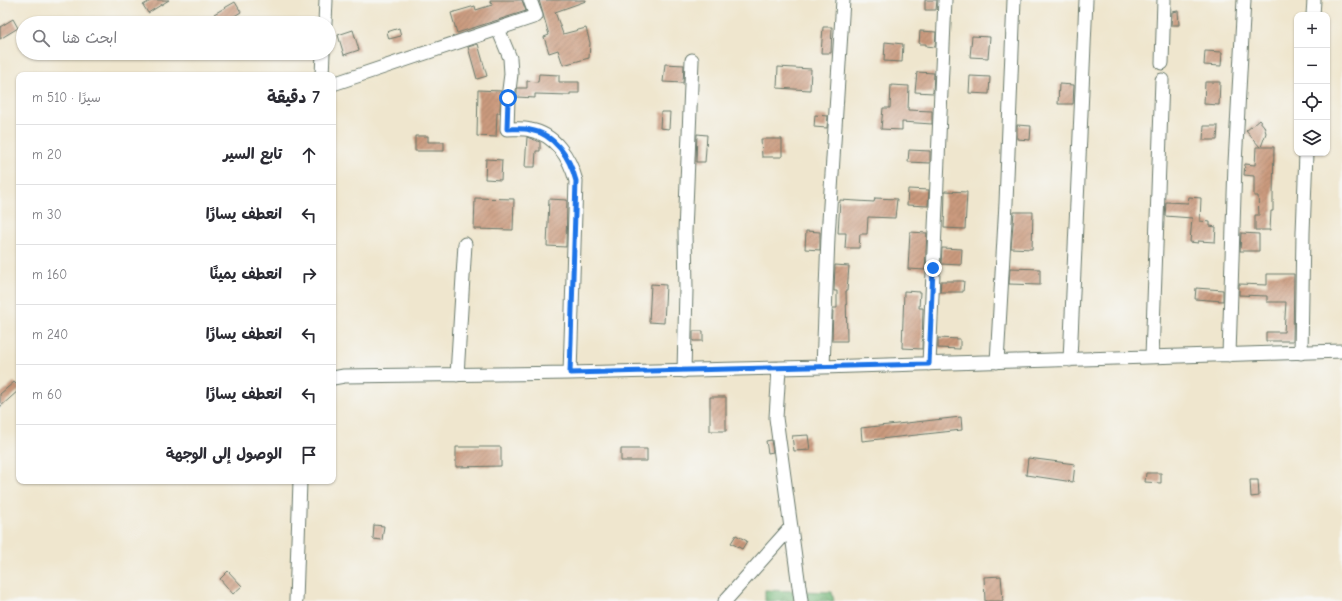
<!DOCTYPE html>
<html lang="ar">
<meta charset="utf-8">
<style>
:root{--surface:#fff;--page:#f2f2f3;--text:#2b2b33;--muted:#7c7c81;--line:#e1e1e2}
body{margin:0;font-family:"Comic Neue","Playpen Sans Arabic",sans-serif;background:var(--page);color:var(--text);direction:rtl}
.controls{position:absolute;right:12px;top:12px;display:grid;overflow:hidden;border-radius:8px;box-shadow:0 1px 3px #0004}
.controls button{width:36px;height:36px;display:grid;place-items:center;padding:0;border:0;border-bottom:1px solid var(--line);background:var(--surface);color:var(--text);font:20px sans-serif}
.stop{position:absolute;width:12px;height:12px;margin:-9px;border:3px solid #1a73e8;border-radius:50%;background:#fff}
.stop.end{background:#1a73e8;border-color:#fff;box-shadow:0 1px 4px #0008}
.list{margin:0;padding:0;list-style:none}
h2{display:flex;justify-content:space-between;align-items:center;height:52px;margin:0;padding:0 16px;font-size:17px}
h2 small{font-size:13px;font-weight:400;color:var(--muted)}
.list li{display:grid;grid-template-columns:26px 1fr auto;gap:12px;align-items:center;box-sizing:border-box;height:60px;padding:0 16px;border-top:1px solid var(--line)}
.list b{display:block;font-size:15px;white-space:nowrap}
.list em{font-size:13px;font-style:normal;color:var(--muted)}
.icon{flex:none;width:22px;height:22px;fill:none;stroke:currentColor;stroke-width:2;stroke-linecap:round;stroke-linejoin:round}
.map{position:relative;flex:none;width:1342px;height:601px;overflow:hidden;direction:ltr}
.search{position:absolute;background:var(--surface);box-shadow:0 1px 3px #0004;left:16px;top:16px;width:320px;height:44px;display:flex;align-items:center;gap:10px;box-sizing:border-box;padding:0 14px;border-radius:22px;color:var(--muted);font-size:15px}
.panel{position:absolute;background:var(--surface);box-shadow:0 1px 3px #0004;left:16px;top:72px;width:320px;height:412px;border-radius:8px;direction:rtl}
.map>svg:first-child{display:block}
</style>
<div class="map">
<svg width="1342" height="601" viewBox="0 0 1342 601">
<defs>
<pattern id="forest-crowns" width="20" height="18" patternUnits="userSpaceOnUse"><rect width="20" height="18" fill="#76b87a"/><path d="M2 6a3 3 0 1 1 6 0M12 15a3 3 0 1 1 6 0" fill="none" stroke="#609765"/></pattern>
<pattern id="building-hatch" width="6" height="6" patternUnits="userSpaceOnUse"><rect width="6" height="6" fill="#ca9a7e"/><path d="M-1 1l2-2M0 6l6-6M5 7l2-2" fill="none" stroke="#a37f68"/></pattern>
</defs>
<rect width="100%" height="100%" fill="#f6f6f2"/>
<filter id="ink" filterUnits="userSpaceOnUse"><feTurbulence type="fractalNoise" baseFrequency=".025" numOctaves="2"/><feDisplacementMap in="SourceGraphic" scale="8" xChannelSelector="R" yChannelSelector="G"/><feConvolveMatrix kernelMatrix="1 2 1 2 8 2 1 2 1" color-interpolation-filters="sRGB"/></filter>
<filter id="wash" filterUnits="userSpaceOnUse"><feTurbulence type="fractalNoise" baseFrequency=".012" numOctaves="4" result="noise"/><feDisplacementMap in="SourceGraphic" scale="16" xChannelSelector="R" yChannelSelector="G"/><feGaussianBlur stdDeviation="0.9" result="paint"/><feColorMatrix in="noise" values="0 0 0 0 0 0 0 0 0 0 0 0 0 0 0 0 0 1.4 0 .05"/><feComposite in="paint" operator="in"/></filter>
<g filter="url(#wash)">
<rect width="100%" height="100%" fill="#efe6ce"/>
<path fill="url(#forest-crowns)" stroke="#4a7a57" d="M 765,590 L 832,592 L 834,601 L 765,601 Z"/>
<g id="blocks">
<path fill="url(#building-hatch)" d="M 152,0 L 169,0 L 148,13 L 143,5 Z
M 490,0 L 522,0 L 526,11 L 457,33 L 451,13 L 475,6 L 476,10 L 492,5 Z
M 539,0 L 586,0 L 586,1 L 555,12 L 563,34 L 586,28 L 590,43 L 589,58 L 563,65 L 558,50 L 549,53 L 544,37 L 549,35 Z
M 925,0 L 937,0 L 936,10 L 925,10 Z
M 235,2 L 241,12 L 223,23 L 220,23 L 214,14 Z
M 1178,11 L 1179,25 L 1171,25 L 1172,12 Z
M 13,19 L 18,28 L 0,39 L 0,27 Z
M 823,27 L 832,27 L 831,53 L 821,53 Z
M 399,28 L 401,36 L 389,39 L 387,32 Z
M 353,30 L 359,50 L 344,55 L 338,35 Z
M 920,31 L 936,32 L 935,47 L 926,46 L 926,44 L 919,44 Z
M 972,36 L 990,37 L 988,58 L 970,57 Z
M 885,42 L 903,44 L 902,62 L 884,61 Z
M 478,44 L 487,76 L 477,79 L 468,47 Z
M 1205,51 L 1222,52 L 1221,66 L 1204,65 Z
M 665,64 L 684,65 L 683,83 L 663,82 Z
M 778,67 L 811,69 L 810,90 L 777,88 Z
M 917,72 L 934,73 L 933,93 L 915,92 Z
M 539,74 L 559,75 L 559,82 L 579,82 L 579,93 L 570,93 L 570,95 L 535,94 L 535,98 L 517,97 L 517,88 L 527,88 L 527,81 L 538,82 Z
M 970,76 L 990,77 L 989,94 L 969,93 Z
M 1205,82 L 1220,82 L 1219,105 L 1204,104 Z
M 1059,84 L 1074,85 L 1073,104 L 1058,104 Z
M 891,85 L 909,86 L 908,110 L 932,111 L 932,124 L 902,122 L 902,130 L 881,129 L 883,108 L 890,108 Z
M 478,90 L 501,91 L 500,113 L 497,113 L 496,137 L 477,136 Z
M 661,112 L 670,112 L 669,129 L 660,128 Z
M 815,115 L 828,116 L 827,128 L 814,127 Z
M 1259,120 L 1264,126 L 1266,133 L 1261,147 L 1274,147 L 1273,196 L 1273,211 L 1271,211 L 1270,230 L 1255,230 L 1255,215 L 1259,215 L 1258,196 L 1254,196 L 1254,176 L 1244,175 L 1245,164 L 1255,165 L 1256,147 L 1260,147 L 1246,131 Z
M 1017,125 L 1031,126 L 1030,140 L 1017,139 Z
M 1204,126 L 1218,126 L 1217,140 L 1203,140 Z
M 697,134 L 707,135 L 705,162 L 696,162 Z
M 415,136 L 428,136 L 428,142 L 444,142 L 444,151 L 415,151 Z
M 527,137 L 540,142 L 540,151 L 536,151 L 535,167 L 525,167 Z
M 761,139 L 782,139 L 782,157 L 762,157 Z
M 909,150 L 930,151 L 930,163 L 908,162 Z
M 486,159 L 502,160 L 501,180 L 485,179 Z
M 908,189 L 929,190 L 928,206 L 907,205 Z
M 945,191 L 967,192 L 965,229 L 944,228 Z
M 1189,197 L 1201,198 L 1200,221 L 1210,222 L 1210,226 L 1216,227 L 1215,242 L 1198,241 L 1198,243 L 1190,242 L 1192,218 L 1165,216 L 1166,202 L 1188,203 Z
M 475,198 L 514,199 L 513,230 L 474,229 Z
M 875,198 L 897,199 L 895,218 L 868,217 L 867,234 L 860,234 L 859,248 L 845,248 L 846,233 L 838,233 L 840,200 L 874,202 Z
M 549,199 L 567,200 L 566,247 L 547,246 Z
M 1014,212 L 1033,212 L 1032,249 L 1011,248 Z
M 806,231 L 820,232 L 820,250 L 805,249 Z
M 910,232 L 927,233 L 925,270 L 908,269 Z
M 1241,233 L 1259,234 L 1259,251 L 1240,251 Z
M 942,248 L 962,249 L 961,265 L 941,264 Z
M 835,265 L 849,266 L 847,291 L 846,291 L 847,341 L 832,341 L 833,308 L 837,308 L 837,291 L 834,291 Z
M 1010,268 L 1040,269 L 1040,285 L 1009,284 Z
M 1267,274 L 1294,274 L 1293,341 L 1266,341 L 1266,332 L 1284,332 L 1286,302 L 1267,302 L 1267,296 L 1239,295 L 1239,284 L 1267,285 Z
M 941,281 L 964,281 L 963,292 L 940,292 Z
M 651,284 L 666,285 L 664,323 L 649,322 Z
M 1196,288 L 1223,290 L 1223,301 L 1195,299 Z
M 904,291 L 920,292 L 919,308 L 923,308 L 922,349 L 902,348 Z
M 693,331 L 703,331 L 703,341 L 693,341 Z
M 938,338 L 960,339 L 960,349 L 938,348 Z
M 14,382 L 19,387 L 19,390 L 0,407 L 0,394 Z
M 710,397 L 726,397 L 726,431 L 710,431 Z
M 961,417 L 962,430 L 862,441 L 861,428 Z
M 808,435 L 810,450 L 794,451 L 792,436 Z
M 771,440 L 773,452 L 768,453 L 766,441 Z
M 456,447 L 501,447 L 501,466 L 456,467 Z
M 621,449 L 647,449 L 647,461 L 621,461 Z
M 1028,458 L 1075,464 L 1073,482 L 1026,475 Z
M 1146,473 L 1161,473 L 1161,483 L 1145,482 Z
M 1250,480 L 1258,480 L 1259,496 L 1251,497 Z
M 374,525 L 384,526 L 382,540 L 373,539 Z
M 736,535 L 747,541 L 742,549 L 731,543 Z
M 228,571 L 242,586 L 233,594 L 220,579 Z
M 1001,576 L 1003,601 L 985,601 L 984,577 Z"/>
</g>
</g>
<g filter="url(#ink)">
<use href="#blocks" fill-opacity="0" stroke="#68786a" stroke-width="1"/>
<g fill="none" stroke-linecap="round" stroke-linejoin="round">
<g stroke="#68786a" stroke-width="15">
<path id="minor" d="M 1313,15 L 1314,0
M 325,23 L 326,0
M 498,29 L 510,58 L 511,74 L 508,98 L 507,129 C 515,129 523,128 530,130 C 555,134 570,158 576,181 L 570,373
M 1162,63 L 1164,0
M 322,75 L 323,53
M 333,84 L 536,16 L 530,0
M 1301,353 L 1303,233 L 1306,153
M 1229,355 L 1235,163 L 1244,0
M 1152,357 L 1162,80
M 1070,360 L 1086,0
M 997,362 L 1006,203 L 1014,0
M 929,364 L 945,0
M 823,367 L 828,237 L 843,0
M 779,368 L 776,418 L 801,601
M 684,371 L 686,290 L 685,232 L 692,60
M 457,375 L 465,244
M 333,378 L 344,376 L 570,373 L 823,367 L 1342,351
M 296,601 L 300,481
M 725,601 L 791,527"/>
</g>
<use href="#minor" stroke="#fff" stroke-width="13"/>
</g>
</g>
<g fill="none" stroke-linecap="round" stroke-linejoin="round" filter="url(#ink)">
<path stroke="#1a73e8" stroke-width="5" d="M 508,98 L 507,129 C 515,129 523,128 530,130 C 555,134 570,158 576,181 L 570,373 L 929,364 L 933,268"/>
</g>
</svg>
<div class="controls">
<button>+</button>
<button>−</button>
<button><svg class="icon" aria-label="locate" viewBox="0 0 24 24"><circle cx="12" cy="12" r="6"/><path d="M12 2v4M12 18v4M2 12h4M18 12h4"/></svg></button>
<button><svg class="icon" aria-label="layers" viewBox="0 0 24 24"><path d="M12 4l9 5-9 5-9-5zM3 14l9 5 9-5"/></svg></button>
</div>
<div class="stop" style="left:508px;top:98px"></div>
<div class="stop end" style="left:933px;top:268px"></div>
<div class="search"><svg class="icon" aria-label="search" viewBox="0 0 24 24"><circle cx="10" cy="10" r="6"/><path d="M15 15l6 6"/></svg>ابحث هنا</div>
<section class="panel">
<h2>7 دقيقة<small>سيرًا · 510 m</small></h2>
<ul class="list">
<li><svg class="icon" aria-label="ahead" viewBox="0 0 24 24"><path d="M12 20V5M6 11l6-6 6 6"/></svg><div><b>تابع السير</b></div><em>20 m</em></li>
<li><svg class="icon" aria-label="left" viewBox="0 0 24 24"><path d="M17 20v-9H6M10 6l-5 5 5 5"/></svg><div><b>انعطف يسارًا</b></div><em>30 m</em></li>
<li><svg class="icon" aria-label="right" viewBox="0 0 24 24"><path d="M7 20v-9h11M14 6l5 5-5 5"/></svg><div><b>انعطف يمينًا</b></div><em>160 m</em></li>
<li><svg class="icon" aria-label="left" viewBox="0 0 24 24"><path d="M17 20v-9H6M10 6l-5 5 5 5"/></svg><div><b>انعطف يسارًا</b></div><em>240 m</em></li>
<li><svg class="icon" aria-label="left" viewBox="0 0 24 24"><path d="M17 20v-9H6M10 6l-5 5 5 5"/></svg><div><b>انعطف يسارًا</b></div><em>60 m</em></li>
<li><svg class="icon" aria-label="arrive" viewBox="0 0 24 24"><path d="M6 21V4h12l-3 4 3 4H6"/></svg><div><b>الوصول إلى الوجهة</b></div></li>
</ul>
</section>
</div>
